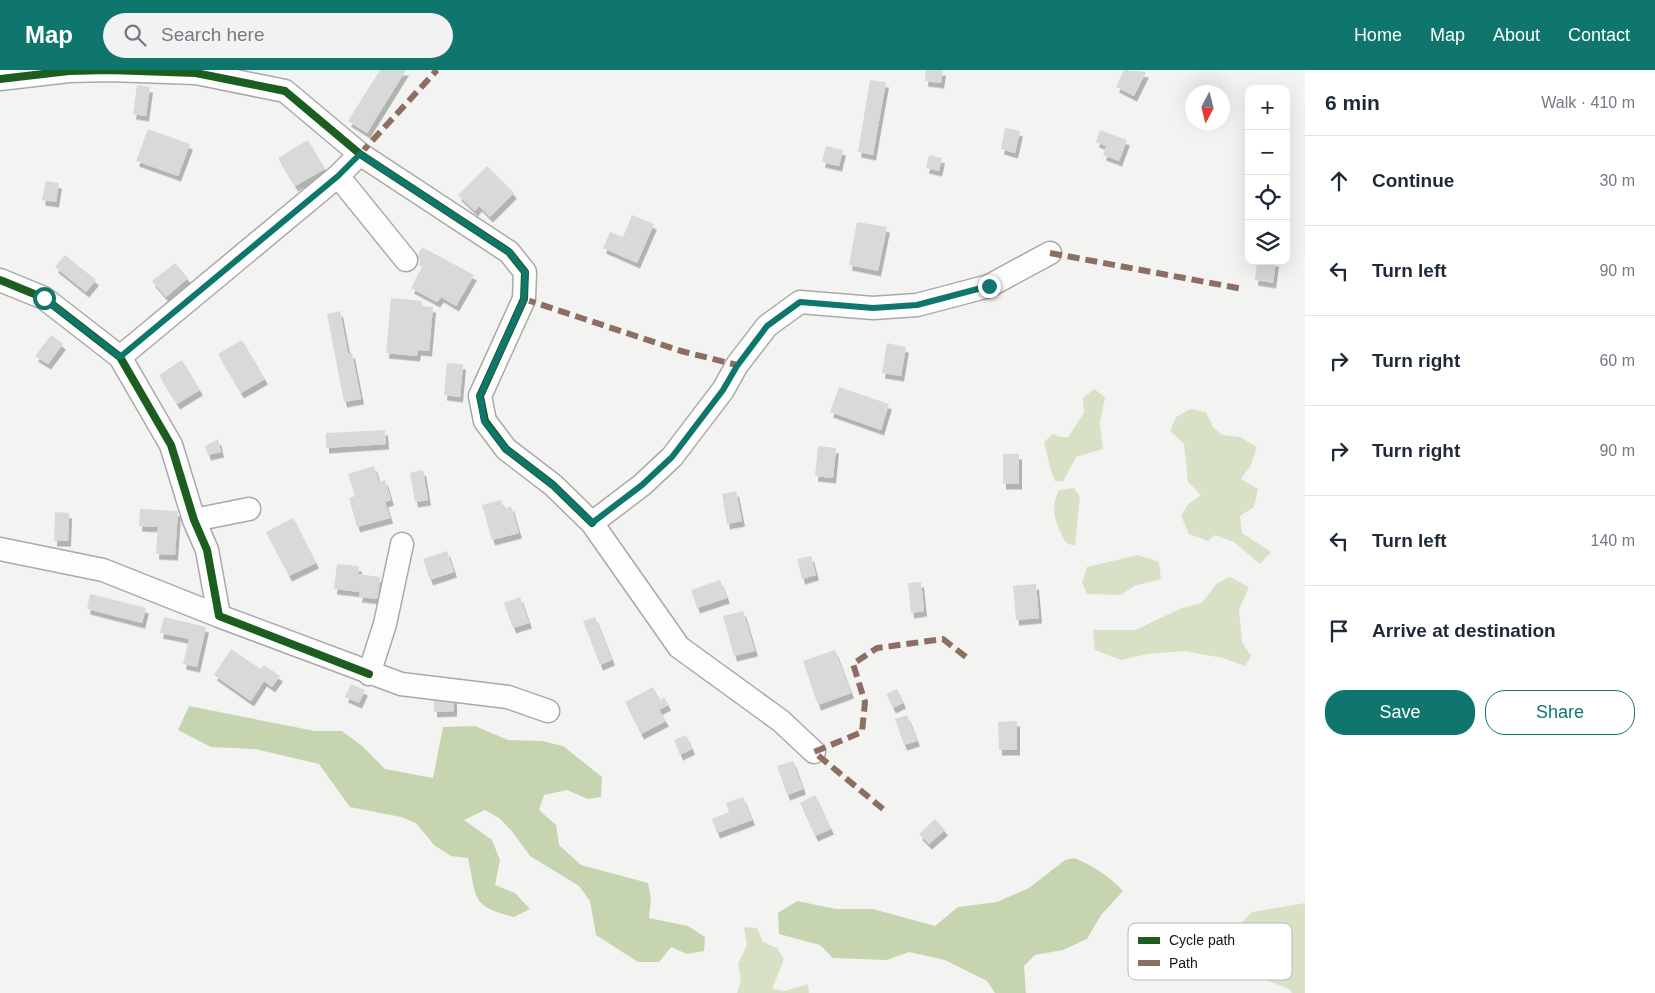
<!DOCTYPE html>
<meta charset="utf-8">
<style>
:root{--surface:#fff;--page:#f2f2f3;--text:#1f2937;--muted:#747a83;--line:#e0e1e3;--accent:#0f766e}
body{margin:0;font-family:Arial,sans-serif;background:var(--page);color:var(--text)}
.controls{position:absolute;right:15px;top:15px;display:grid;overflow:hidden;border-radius:10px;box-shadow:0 5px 20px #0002}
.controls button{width:45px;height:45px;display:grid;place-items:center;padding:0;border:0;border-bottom:1px solid var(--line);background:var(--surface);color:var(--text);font:25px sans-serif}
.compass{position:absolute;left:1185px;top:15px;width:45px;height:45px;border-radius:50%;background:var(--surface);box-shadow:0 5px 20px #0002;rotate:187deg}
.stop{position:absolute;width:15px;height:15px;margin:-11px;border:4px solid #0f766e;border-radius:50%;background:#fff}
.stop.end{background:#0f766e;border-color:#fff;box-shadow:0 1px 5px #0008}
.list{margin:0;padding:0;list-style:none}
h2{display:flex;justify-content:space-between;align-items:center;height:65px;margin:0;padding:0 20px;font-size:21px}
h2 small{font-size:16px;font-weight:400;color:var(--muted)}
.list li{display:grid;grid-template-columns:32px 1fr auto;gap:15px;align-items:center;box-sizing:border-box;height:90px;padding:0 20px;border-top:1px solid var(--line)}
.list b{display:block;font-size:19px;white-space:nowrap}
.list em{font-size:16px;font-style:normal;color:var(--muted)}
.actions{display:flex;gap:10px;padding:15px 20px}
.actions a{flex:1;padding:11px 0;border:1px solid var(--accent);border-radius:20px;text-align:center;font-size:18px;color:var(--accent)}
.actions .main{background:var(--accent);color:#fff}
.icon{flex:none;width:28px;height:28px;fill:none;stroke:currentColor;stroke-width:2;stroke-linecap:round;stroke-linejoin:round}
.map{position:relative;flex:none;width:1305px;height:923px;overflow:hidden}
header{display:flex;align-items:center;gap:30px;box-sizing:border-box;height:70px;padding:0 25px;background:var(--accent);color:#fff}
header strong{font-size:24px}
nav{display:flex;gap:28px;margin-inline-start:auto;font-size:18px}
.search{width:350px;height:45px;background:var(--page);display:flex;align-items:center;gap:12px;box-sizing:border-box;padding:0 18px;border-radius:28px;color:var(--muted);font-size:19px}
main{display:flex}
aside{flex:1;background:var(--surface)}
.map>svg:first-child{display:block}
</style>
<header>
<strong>Map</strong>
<div class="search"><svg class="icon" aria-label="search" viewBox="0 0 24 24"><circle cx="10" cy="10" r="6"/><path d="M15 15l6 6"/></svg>Search here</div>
<nav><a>Home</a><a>Map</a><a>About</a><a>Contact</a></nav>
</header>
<main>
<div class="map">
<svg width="1305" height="923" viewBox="0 0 1305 923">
<defs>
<filter id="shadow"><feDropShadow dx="3" dy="5.5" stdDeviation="0" flood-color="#0004"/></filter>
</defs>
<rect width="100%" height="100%" fill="#f3f4f1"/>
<path fill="#d8e1c6" d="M 1094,319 L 1105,327 L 1100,353 L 1103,379 L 1076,387 L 1063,412 L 1055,411 C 1049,398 1048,386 1044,372 L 1053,364 L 1059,367 L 1068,367 L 1084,343 L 1083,328 Z
M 1190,339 L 1206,342 L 1213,357 L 1222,365 L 1240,367 L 1257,377 L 1251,395 L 1241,409 L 1258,419 L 1254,437 L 1240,446 L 1242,463 L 1271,482 L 1260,494 L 1234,472 L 1215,465 L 1208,471 L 1189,464 L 1181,446 L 1188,434 L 1201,425 L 1188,412 L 1184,374 L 1170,361 L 1176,347 Z
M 1074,418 L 1080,427 L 1075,476 L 1066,473 C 1056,454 1049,441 1059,420 Z
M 1138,485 L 1159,492 L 1161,509 L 1134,516 L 1121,525 L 1087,524 L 1082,512 L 1087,497 Z
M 1230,507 L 1249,517 L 1239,540 L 1242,572 L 1251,586 L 1245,596 L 1223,588 L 1184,581 L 1148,584 L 1121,590 L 1095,580 L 1093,560 L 1135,560 L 1182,538 L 1202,533 L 1217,513 Z
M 1305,833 L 1305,923 L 1292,923 L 1289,919 L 1221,892 L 1215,870 L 1233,862 L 1252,842 Z
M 744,857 L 757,858 L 763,872 L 777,878 L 784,889 L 772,919 L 785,921 L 808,914 L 809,923 L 737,923 L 741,911 L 738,894 L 747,875 Z"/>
<path fill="#c7d4b0" d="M 189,636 L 315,661 L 342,661 L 362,676 L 385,699 L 433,708 L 443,657 L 475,656 L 508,670 L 542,671 L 563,676 L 602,707 L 601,727 L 588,729 L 567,720 L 544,725 L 539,740 L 556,755 L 559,775 L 581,795 L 648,813 L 651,828 L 649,848 L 688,856 L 705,867 L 704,881 L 687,884 L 671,877 L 659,892 L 638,892 L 596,865 L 590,831 L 579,816 L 530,786 L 511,760 L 499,748 L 485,740 L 464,750 L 492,770 L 500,790 L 495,815 L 515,823 L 530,839 L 514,847 C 470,836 477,828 468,788 L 451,786 L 434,775 L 416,753 L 401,747 L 350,737 L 319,694 L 255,679 L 211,677 L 178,660 Z
M 1074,788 C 1094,796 1109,806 1123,821 L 1101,845 L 1087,869 L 1063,880 L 1035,885 L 1024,896 L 1026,923 L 995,923 L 987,911 L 945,890 L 909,882 L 887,890 L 833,888 L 820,875 L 779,864 L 778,843 L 797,831 L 836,839 L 873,839 L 935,856 L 958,837 L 997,832 L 1029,818 L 1065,790 Z"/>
<path fill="#d9d9d7" filter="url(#shadow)" d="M 380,0 L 406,0 L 367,63 L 348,51 Z
M 926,0 L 943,0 L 941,13 L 925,11 Z
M 1124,0 L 1146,2 L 1134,26 L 1116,17 Z
M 870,10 L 886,12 L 873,85 L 858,82 Z
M 137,15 L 150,17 L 146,46 L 133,44 Z
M 1005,58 L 1020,61 L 1015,83 L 1001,79 Z
M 148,59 L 190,74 L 178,106 L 136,91 Z
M 1100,60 L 1127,70 L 1119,91 L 1103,85 L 1106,76 L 1096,72 Z
M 308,70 L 325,99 L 295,116 L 278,88 Z
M 826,76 L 843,80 L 839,96 L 822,92 Z
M 929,85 L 942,88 L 939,101 L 926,98 Z
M 487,96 L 514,123 L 490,147 L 479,136 L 475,141 L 458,125 Z
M 46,111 L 59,113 L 56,132 L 42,130 Z
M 632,145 L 654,154 L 637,193 L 603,178 L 610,162 L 623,167 Z
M 857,152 L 887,157 L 878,201 L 849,195 Z
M 422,177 L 474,205 L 456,236 L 441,227 L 437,232 L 411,218 L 422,197 L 418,195 L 421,190 L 416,188 Z
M 65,185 L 96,210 L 86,222 L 55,197 Z
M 1257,191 L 1276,191 L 1273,213 L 1255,210 Z
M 175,193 L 188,208 L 166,227 L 152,211 Z
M 391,228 L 422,231 L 422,236 L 433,237 L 429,281 L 418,280 L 417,286 L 386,283 Z
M 340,241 L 348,283 L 352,283 L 361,329 L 344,332 L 327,244 Z
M 51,265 L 63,274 L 48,294 L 35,286 Z
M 242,270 L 265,309 L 241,323 L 218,284 Z
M 887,273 L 906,277 L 901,306 L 882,303 Z
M 182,290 L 200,320 L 177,334 L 159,305 Z
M 447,293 L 463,294 L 460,327 L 444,325 Z
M 839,317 L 889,334 L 881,360 L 830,342 Z
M 385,360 L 386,374 L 326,378 L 326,363 Z
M 218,369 L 221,382 L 208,385 L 205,376 Z
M 818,376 L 836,378 L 833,408 L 815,406 Z
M 1003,384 L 1019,384 L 1019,414 L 1003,414 Z
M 374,396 L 379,412 L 385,410 L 391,430 L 385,432 L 390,448 L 357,457 L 349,428 L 355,426 L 348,404 Z
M 423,400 L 428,430 L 415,432 L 410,403 Z
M 736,421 L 742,451 L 727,454 L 722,424 Z
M 501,430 L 504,439 L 511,436 L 519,463 L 492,470 L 482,435 Z
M 140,439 L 178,441 L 175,485 L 156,484 L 158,457 L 139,456 Z
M 55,442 L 69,443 L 68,471 L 54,471 Z
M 293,448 L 316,493 L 289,506 L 266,462 Z
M 447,481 L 454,502 L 430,510 L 423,489 Z
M 811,486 L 816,505 L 802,509 L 797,489 Z
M 337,494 L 359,496 L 358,504 L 380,507 L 378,529 L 359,527 L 360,522 L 334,519 Z
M 720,510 L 727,528 L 697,538 L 691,520 Z
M 921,512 L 924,541 L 911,543 L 908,513 Z
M 1036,514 L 1039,548 L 1016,550 L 1013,516 Z
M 90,524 L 146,538 L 142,553 L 87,539 Z
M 520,527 L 529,553 L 513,558 L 504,533 Z
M 743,541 L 755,581 L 734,586 L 723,546 Z
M 164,547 L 206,557 L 197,597 L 183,594 L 189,569 L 160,563 Z
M 595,547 L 612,590 L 600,595 L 583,551 Z
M 231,579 L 261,599 L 264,595 L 280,606 L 272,617 L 264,611 L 251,631 L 214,605 Z
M 835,580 L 851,623 L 818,635 L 803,591 Z
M 351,614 L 365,620 L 359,633 L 345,627 Z
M 653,617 L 660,630 L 664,627 L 668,635 L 659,640 L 666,651 L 641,664 L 625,632 Z
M 897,619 L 903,633 L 893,638 L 886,624 Z
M 454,627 L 454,641 L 434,642 L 434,629 Z
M 907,645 L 917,671 L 904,675 L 895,649 Z
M 1017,651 L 1017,680 L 999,680 L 998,652 Z
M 686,665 L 692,679 L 680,685 L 674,670 Z
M 793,691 L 803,719 L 787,725 L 777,696 Z
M 815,725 L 831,759 L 815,766 L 800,733 Z
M 743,727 L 752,750 L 717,763 L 712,749 L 729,742 L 726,733 Z
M 935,749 L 945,760 L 929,774 L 919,764 Z"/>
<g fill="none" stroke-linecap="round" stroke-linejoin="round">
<g stroke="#a9aaa8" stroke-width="25">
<path id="minor" d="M 0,9 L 69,1 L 109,0 L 196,3 L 285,21 L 360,84 L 509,182 L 525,202 L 524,229 L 480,326 L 485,351 L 506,379 L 553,415 L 592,453 L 679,577 L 781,651 L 814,682
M 338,106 L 406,190
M 0,210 L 44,228 L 120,287 L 171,375 L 194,450 L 207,480 L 219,546 L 401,614 L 508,627 L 548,641
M 120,287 L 338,106 L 360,84
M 194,450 L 249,439
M 592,453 L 642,415 L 672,387 L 723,320 L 737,295 L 767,256 L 800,232 L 873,238 L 917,235 L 989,216 L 1050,183
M 0,479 L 103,500 L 219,546
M 369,604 L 385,554 L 402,474"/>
</g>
<use href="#minor" stroke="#fdfdfd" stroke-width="22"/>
<path stroke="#8d6e63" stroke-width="6" stroke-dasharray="12 6" stroke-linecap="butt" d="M 360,84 L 437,0
M 1050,183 L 1243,219
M 524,229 L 681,281 L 737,295
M 883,739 L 814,682 L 862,662 L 865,632 L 853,594 L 877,578 L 943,569 L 966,587"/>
<g stroke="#fff" stroke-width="11">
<path id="cycleway" d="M 0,9 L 69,1 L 109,0 L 196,3 L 285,21 L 360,84 L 509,182 L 525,202 L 524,229 L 480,326 L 485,351 L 506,379 L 553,415 L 592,453
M 0,210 L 44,228 L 120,287 L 171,375 L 194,450 L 207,480 L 219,546 L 369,604"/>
</g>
<use href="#cycleway" stroke="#1b5e20" stroke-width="8"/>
</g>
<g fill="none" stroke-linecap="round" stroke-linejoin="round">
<path stroke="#0f766e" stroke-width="6" d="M 44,228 L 120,287 L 338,106 L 360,84 L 509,182 L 525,202 L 524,229 L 480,326 L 484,351 L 506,379 L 553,415 L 592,453 L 642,415 L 672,387 L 723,320 L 737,296 L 767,256 L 800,232 L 873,238 L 917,235 L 989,216"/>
</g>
<rect x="1128" y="853" width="164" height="57" rx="8" fill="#fff" stroke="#b8b8b8" stroke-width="1"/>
<rect x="1138" y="867" width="22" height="7" fill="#1b5e20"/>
<rect x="1138" y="890" width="22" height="6" fill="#8d6e63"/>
<g font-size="14" fill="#141413">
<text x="1169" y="875">Cycle path</text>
<text x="1169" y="898">Path</text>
</g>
</svg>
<div class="controls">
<button>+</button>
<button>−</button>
<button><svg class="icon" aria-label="locate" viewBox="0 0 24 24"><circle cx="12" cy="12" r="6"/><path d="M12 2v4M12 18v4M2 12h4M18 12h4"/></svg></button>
<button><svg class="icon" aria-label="layers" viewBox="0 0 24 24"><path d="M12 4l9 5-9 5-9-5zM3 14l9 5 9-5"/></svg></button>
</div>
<svg class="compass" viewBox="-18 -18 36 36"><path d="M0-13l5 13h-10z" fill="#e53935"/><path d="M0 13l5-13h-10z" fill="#747a83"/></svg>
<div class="stop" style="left:44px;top:228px"></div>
<div class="stop end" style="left:989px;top:216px"></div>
</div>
<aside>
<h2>6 min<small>Walk · 410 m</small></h2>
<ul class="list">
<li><svg class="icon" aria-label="ahead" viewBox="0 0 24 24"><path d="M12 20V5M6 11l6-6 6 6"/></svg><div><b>Continue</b></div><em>30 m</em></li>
<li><svg class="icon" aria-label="left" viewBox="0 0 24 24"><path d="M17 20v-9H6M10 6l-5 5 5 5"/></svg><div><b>Turn left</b></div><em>90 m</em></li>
<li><svg class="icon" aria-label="right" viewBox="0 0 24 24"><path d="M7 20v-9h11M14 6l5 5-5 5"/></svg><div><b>Turn right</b></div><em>60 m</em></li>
<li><svg class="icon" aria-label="right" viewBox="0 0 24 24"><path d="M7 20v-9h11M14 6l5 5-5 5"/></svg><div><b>Turn right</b></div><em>90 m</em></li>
<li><svg class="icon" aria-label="left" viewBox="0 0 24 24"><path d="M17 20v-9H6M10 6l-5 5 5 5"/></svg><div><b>Turn left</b></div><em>140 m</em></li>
<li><svg class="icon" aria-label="arrive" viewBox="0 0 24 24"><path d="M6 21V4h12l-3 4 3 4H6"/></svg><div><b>Arrive at destination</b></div></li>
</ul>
<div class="actions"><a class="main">Save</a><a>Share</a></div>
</aside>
</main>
